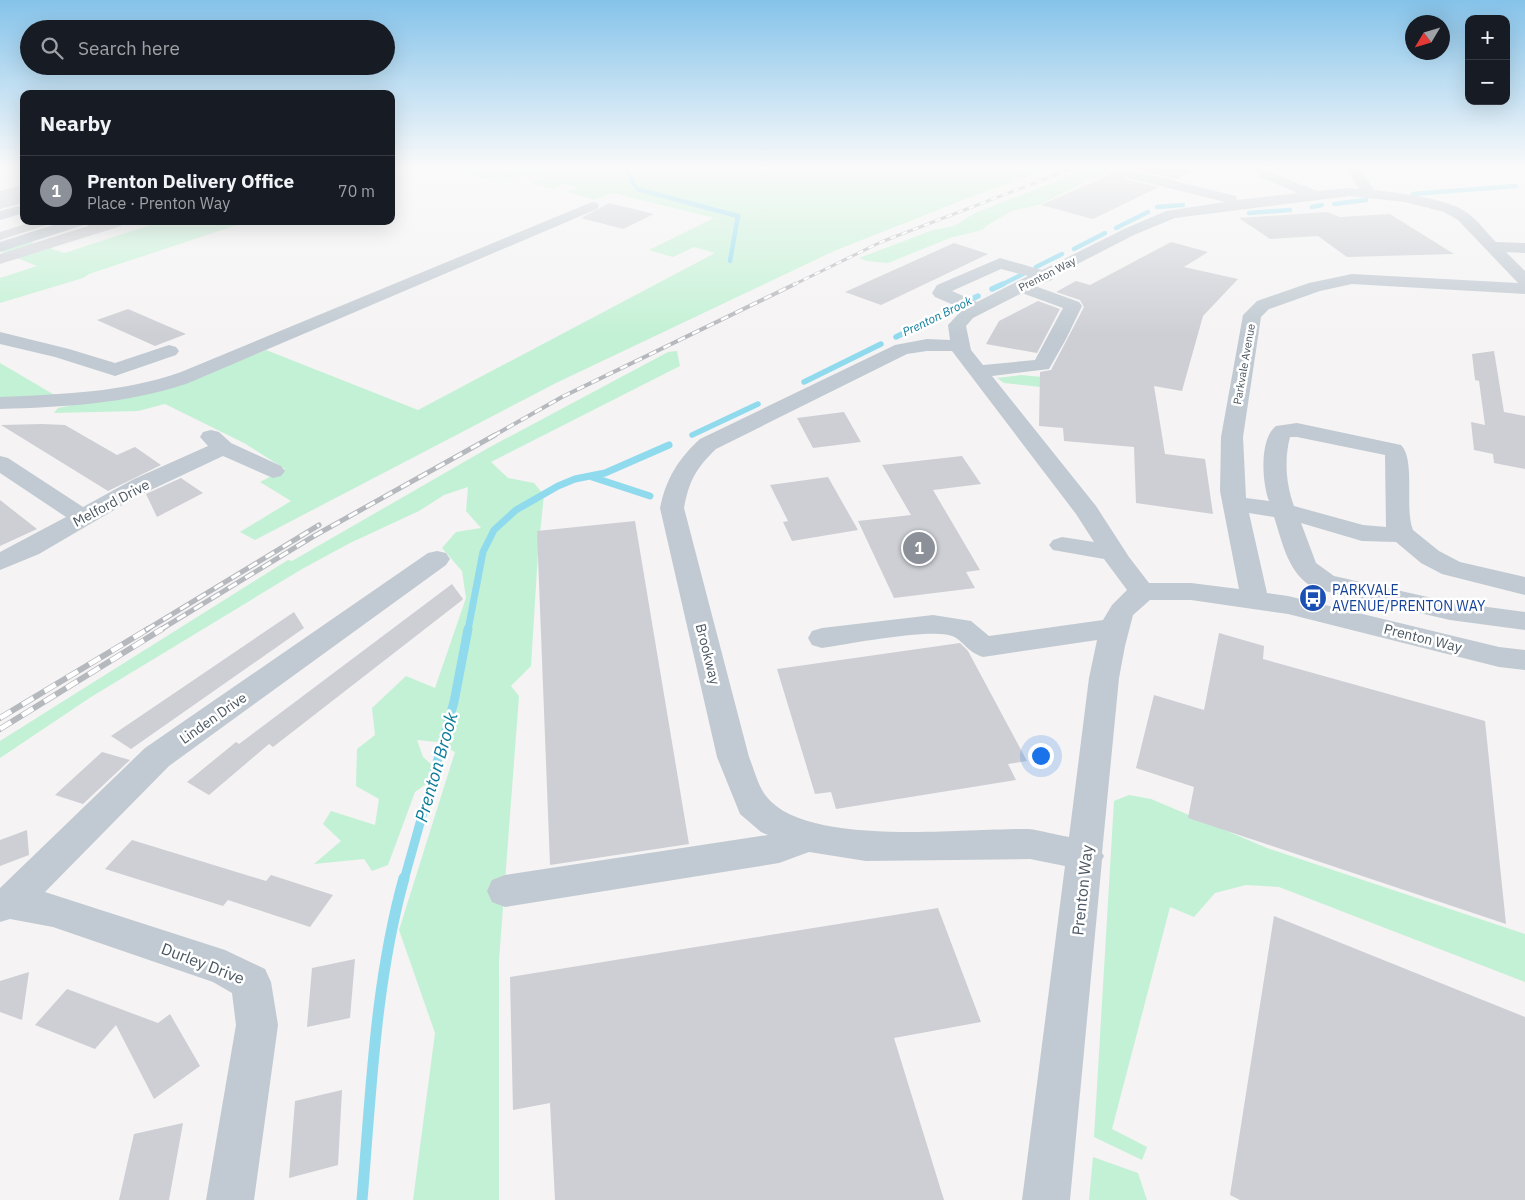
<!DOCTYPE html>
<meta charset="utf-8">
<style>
:root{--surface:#171b24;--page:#20242c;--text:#f1f3f6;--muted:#9ea1a6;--line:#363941;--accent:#8c9099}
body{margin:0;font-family:"IBM Plex Sans",sans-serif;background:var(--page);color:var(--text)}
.controls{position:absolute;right:15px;top:15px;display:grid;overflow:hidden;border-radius:10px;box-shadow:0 5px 20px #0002}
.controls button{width:45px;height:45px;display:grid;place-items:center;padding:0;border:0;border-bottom:1px solid var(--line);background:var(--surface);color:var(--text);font:25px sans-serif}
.compass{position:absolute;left:1405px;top:15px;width:45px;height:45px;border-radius:50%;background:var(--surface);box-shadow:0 5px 20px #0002;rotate:232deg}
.you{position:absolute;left:1040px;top:755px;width:18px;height:18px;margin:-12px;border:4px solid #fff;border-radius:50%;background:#1a73e8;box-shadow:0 0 0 8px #1a73e833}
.badge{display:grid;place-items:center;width:32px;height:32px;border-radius:50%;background:var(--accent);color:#fff;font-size:16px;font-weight:700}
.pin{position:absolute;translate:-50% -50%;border:2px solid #fff;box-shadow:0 1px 5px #0006}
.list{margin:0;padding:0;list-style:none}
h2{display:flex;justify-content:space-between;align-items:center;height:65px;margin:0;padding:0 20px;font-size:21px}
h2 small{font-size:16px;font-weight:400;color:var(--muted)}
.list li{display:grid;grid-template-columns:32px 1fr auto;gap:15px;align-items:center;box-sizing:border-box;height:70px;padding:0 20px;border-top:1px solid var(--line)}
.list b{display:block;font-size:19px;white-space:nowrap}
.list p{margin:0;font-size:16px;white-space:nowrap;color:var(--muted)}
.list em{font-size:16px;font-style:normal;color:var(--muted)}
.icon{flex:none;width:28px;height:28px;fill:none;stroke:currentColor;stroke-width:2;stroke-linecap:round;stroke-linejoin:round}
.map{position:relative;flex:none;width:1525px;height:1200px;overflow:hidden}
.search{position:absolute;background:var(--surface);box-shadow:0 5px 20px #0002;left:20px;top:20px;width:375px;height:55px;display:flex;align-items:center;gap:12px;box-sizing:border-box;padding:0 18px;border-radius:28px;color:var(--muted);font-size:19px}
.panel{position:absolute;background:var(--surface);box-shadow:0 5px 20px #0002;left:20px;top:90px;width:375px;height:135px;border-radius:10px}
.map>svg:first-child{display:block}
</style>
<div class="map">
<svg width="1525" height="1200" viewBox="0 0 1525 1200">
<rect width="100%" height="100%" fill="#f5f3f3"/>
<path fill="#c3f1d5" d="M 439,167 L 1056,167 L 981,193 L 834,251 L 556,383 L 255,540 L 240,532 L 291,501 L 260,482 L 285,469 L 244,443 L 165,404 L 138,411 L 54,413 L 58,408 L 190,381 L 266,350 L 418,410 L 715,253 L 694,247 L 673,257 L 649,250 L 714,218 L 612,193 L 595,200 L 567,192 L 578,188 L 564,184 L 553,189 L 530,183 L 541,178 L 526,174 L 502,183 Z
M 1092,167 L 1124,167 L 1083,183 L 1042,204 L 1012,211 L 989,224 L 982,230 L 950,238 L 888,263 L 867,261 L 859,258 L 933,230 L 954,226 L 975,213 Z
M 163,221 L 249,221 L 89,274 L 83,278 L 0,303 L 0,278 L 37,266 L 0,251 L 26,240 L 64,253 Z
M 677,351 L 680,366 L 491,462 L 508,478 L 534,483 L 544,495 L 538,553 L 531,666 L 511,686 L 519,696 L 499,960 L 499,1200 L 413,1200 L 435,1033 L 399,930 L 455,752 L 437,742 L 417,740 L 423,757 L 441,773 L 415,792 L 388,865 L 372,871 L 364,859 L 314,864 L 341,841 L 323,824 L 331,811 L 375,825 L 379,799 L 356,786 L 357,749 L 375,735 L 372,708 L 406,676 L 435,688 L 466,598 L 462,571 L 442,548 L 456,532 L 481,528 L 466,511 L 468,487 L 444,495 L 419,511 L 350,543 L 302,569 L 91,697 L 0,758 L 0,741 L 288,560 L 292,561 L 490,447 L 668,352 Z
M 0,363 L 58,397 L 0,399 Z
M 1021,375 L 1042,377 L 1040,387 L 1004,383 L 997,378 Z
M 1129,795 L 1151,799 L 1267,848 L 1525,934 L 1525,982 L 1279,887 L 1246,885 L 1215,893 L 1194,917 L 1170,907 L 1112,1129 L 1147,1147 L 1142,1160 L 1094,1137 L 1114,801 Z
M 1093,1157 L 1138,1173 L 1147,1200 L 1089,1200 Z"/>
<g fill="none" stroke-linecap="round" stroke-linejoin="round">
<path stroke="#90daee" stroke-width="4.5" d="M 625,167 L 637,189 L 738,216 L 730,261
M 1413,194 L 1516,186
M 1334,204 L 1366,200
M 1157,207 L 1183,205
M 1312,207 L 1322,205
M 1249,213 L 1290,210
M 1116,228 L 1148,212
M 1074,249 L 1105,233
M 1036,267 L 1062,254
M 1001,285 L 1023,274"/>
<path stroke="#90daee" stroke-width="5.5" d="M 992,289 L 1003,284
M 896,337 L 978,296
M 804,382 L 881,344
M 692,435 L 758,404"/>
<path stroke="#90daee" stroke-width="7" d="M 592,477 L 650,496
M 468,630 L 483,552 L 494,530 L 516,510 L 558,486 L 575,479 L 605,473 L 669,445"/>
<path stroke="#90daee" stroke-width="9" d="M 404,880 L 454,702 L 468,629"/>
<path stroke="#90daee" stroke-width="11" d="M 362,1200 C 371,1093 375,982 404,878"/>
</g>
<path fill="#cdcfd5" d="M 1126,167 L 1202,167 L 1176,179 L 1130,168 L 1125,169 L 1121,173 L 1125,179 L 1159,187 L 1093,219 L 1041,205 Z
M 24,184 L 24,205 L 19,204 L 0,209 L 0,191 Z
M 609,203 L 654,214 L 623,229 L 581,218 Z
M 1327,212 L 1340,217 L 1390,214 L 1454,254 L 1347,257 L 1318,236 L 1270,239 L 1239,218 Z
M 35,221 L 59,221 L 0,240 L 0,232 Z
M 91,221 L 120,221 L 121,226 L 0,264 L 0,254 L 88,226 Z
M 1171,242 L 1208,252 L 1184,267 L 1238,279 L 1203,316 L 1182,391 L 1154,386 L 1165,454 L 1205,459 L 1213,514 L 1136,503 L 1134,447 L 1064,441 L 1063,428 L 1039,426 L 1040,372 L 1051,370 L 1084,307 L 1080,300 L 1056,292 L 1076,281 L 1090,285 Z
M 954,243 L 988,254 L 881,305 L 845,292 Z
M 1038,301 L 1060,309 L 1037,353 L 986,344 L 999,321 Z
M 128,309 L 186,334 L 155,346 L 97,320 Z
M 1494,351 L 1504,412 L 1525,416 L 1525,469 L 1494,463 L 1493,454 L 1474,450 L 1471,422 L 1485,425 L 1479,381 L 1475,380 L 1472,354 Z
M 844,412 L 861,442 L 813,448 L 797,418 Z
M 42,424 L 65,425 L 117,455 L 135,447 L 161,465 L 108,491 L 1,425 Z
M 962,456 L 981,484 L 933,490 L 980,570 L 966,572 L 975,588 L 894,598 L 858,521 L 911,515 L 882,465 Z
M 828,477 L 858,530 L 792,541 L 783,522 L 788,521 L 770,485 Z
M 181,478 L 203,493 L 157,517 L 146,494 Z
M 0,500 L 37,529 L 0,546 Z
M 635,521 L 689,844 L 550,865 L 537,531 Z
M 452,584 L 463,599 L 461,601 L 273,747 L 269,744 L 209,795 L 187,782 L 236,742 L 239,744 Z
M 294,612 L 304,628 L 131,749 L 111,736 Z
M 1219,633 L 1264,646 L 1263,659 L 1485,721 L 1506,924 L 1188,818 L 1194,787 L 1136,768 L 1154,695 L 1204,710 Z
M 960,643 L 968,651 L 1027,761 L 1008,764 L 1016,780 L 836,809 L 831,792 L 815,794 L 777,669 Z
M 102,752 L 130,760 L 83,804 L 55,795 Z
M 27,830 L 29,855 L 0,866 L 0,840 Z
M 132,840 L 266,881 L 271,875 L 333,895 L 310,927 L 228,900 L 223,906 L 105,869 Z
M 938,908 L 981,1022 L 894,1038 L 944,1200 L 555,1200 L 550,1103 L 513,1110 L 510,977 Z
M 1274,916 L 1525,1017 L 1525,1200 L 1240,1200 L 1230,1195 Z
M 355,959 L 350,1018 L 307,1027 L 312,968 Z
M 29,972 L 22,1020 L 0,1012 L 0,981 Z
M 67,989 L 158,1023 L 170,1014 L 200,1066 L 154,1099 L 116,1025 L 95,1049 L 35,1025 Z
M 342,1090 L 338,1165 L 289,1178 L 295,1101 Z
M 183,1123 L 169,1200 L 119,1200 L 134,1134 Z"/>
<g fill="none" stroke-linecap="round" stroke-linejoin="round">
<path fill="#c1cad2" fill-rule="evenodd" d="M 1345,167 L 1359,167 L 1374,190 C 1399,193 1449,198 1469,214 C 1479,222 1487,233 1496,242 L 1525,243 L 1525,253 L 1506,252 L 1525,271 L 1525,294 L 1352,284 L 1320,291 L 1269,309 L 1261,317 L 1243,437 L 1246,498 L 1269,501 C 1262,483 1259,439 1276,426 L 1297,423 L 1401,445 C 1416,460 1404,509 1413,530 L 1439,551 L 1460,562 L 1525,577 L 1525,595 L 1442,574 L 1421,563 L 1396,542 L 1362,541 L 1301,523 L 1316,563 L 1334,576 L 1450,602 L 1525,612 L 1525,630 L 1450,620 L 1316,589 C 1288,575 1283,544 1274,517 L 1249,513 L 1267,593 L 1288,596 L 1499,647 L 1525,650 L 1525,670 L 1499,667 L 1288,614 L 1191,600 L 1150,600 L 1133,615 L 1125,646 L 1119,678 L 1102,853 L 1104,856 L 1102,860 L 1070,1200 L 1022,1200 L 1065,866 L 1030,859 L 866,861 L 809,852 L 779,863 L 505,907 L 492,902 L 487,891 L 492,880 L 505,875 L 768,835 L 761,832 L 740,814 L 717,757 L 660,508 C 666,479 678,459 700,439 L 895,345 L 927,339 L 950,340 L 948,325 L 963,309 L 935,297 L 932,293 L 937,285 L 1000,258 L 1042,270 L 1124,229 L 1166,211 L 1225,202 L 1125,177 L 1123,174 L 1125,171 L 1130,170 L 1236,196 L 1237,200 L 1298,193 L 1260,177 L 1258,174 L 1260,171 L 1265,170 L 1317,191 L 1349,188 L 1359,189 ZM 1349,196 L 1405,202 L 1444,212 L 1458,220 L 1518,283 L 1352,274 L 1309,283 L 1257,301 L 1243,315 L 1221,437 L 1220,491 L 1239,589 L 1191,583 L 1149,583 L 1129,557 L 1096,506 L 992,376 L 1049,369 L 1066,339 L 1082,306 L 1079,302 L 1035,286 L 1052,280 L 1054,276 L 1134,235 L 1175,218 ZM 1001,269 L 1028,276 L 977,302 L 952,291 ZM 1022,293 L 1063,308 L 1035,360 L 983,365 L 971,350 L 966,326 L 973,318 ZM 927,351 L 952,351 L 1076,514 L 1094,542 L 1062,537 L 1053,540 L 1049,545 L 1053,550 L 1104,559 L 1127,590 L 1112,605 L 1103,620 L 989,636 L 971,621 L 933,615 L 822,628 L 812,631 L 808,638 L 812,645 L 822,648 C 849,644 931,628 952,636 C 963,640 967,652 983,657 L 1097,640 L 1089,678 L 1069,837 C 1055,835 1041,830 1028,829 C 966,828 805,848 766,796 C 758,786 754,769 749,757 L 684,508 C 689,481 696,468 716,449 L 907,354 ZM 1290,437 L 1297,437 L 1385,455 L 1386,527 L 1363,525 L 1294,506 C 1286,484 1284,460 1290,437 Z
M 592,202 L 597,203 L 599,206 L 597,209 L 186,384 C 125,404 64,407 0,409 L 0,397 C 62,394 122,393 181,372 Z
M 19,206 L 24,207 L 24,213 L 0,220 L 0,211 Z
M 66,221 L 89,221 L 87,224 L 0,252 L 0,242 Z
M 0,332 L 69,349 L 115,363 L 169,345 L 176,347 L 179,351 L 176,355 L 115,376 L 55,357 L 0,344 Z
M 211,430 L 219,432 L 231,443 L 281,466 L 285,471 L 281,476 L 273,478 L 223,456 L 138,496 L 39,554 L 0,570 L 0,552 L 66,517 L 0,473 L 0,456 L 8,458 L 83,507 L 134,479 L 208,446 L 200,437 L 203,432 Z
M 437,551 L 446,553 L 450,559 L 446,565 L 169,766 L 45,892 L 225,950 L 265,969 L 271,982 L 278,1025 L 254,1200 L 206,1200 L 236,1025 L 232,993 L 213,982 L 53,927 L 10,919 L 0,922 L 0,888 L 145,748 L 428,553 Z"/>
<g stroke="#b5b8bd" stroke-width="3">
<path id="rail-far3" d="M 793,285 L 881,242 L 1076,167"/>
</g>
<g stroke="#b5b8bd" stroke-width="4">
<path id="rail-far2" d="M 493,436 L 562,397 L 795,284"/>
</g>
<g stroke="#b5b8bd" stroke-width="5">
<path id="rail-far1" d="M 146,630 L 319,525
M 160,630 L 314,536 L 495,435"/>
</g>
<g stroke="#b5b8bd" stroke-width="6">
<path id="rail" d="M 0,718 L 148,629
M 0,729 L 162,629"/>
</g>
<use href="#rail-far3" stroke="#fff" stroke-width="2" stroke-dasharray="6" stroke-linecap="butt"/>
<use href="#rail-far2" stroke="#fff" stroke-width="2.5" stroke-dasharray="8" stroke-linecap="butt"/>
<use href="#rail-far1" stroke="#fff" stroke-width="3" stroke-dasharray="10" stroke-linecap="butt"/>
<use href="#rail" stroke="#fff" stroke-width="4.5" stroke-dasharray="13" stroke-linecap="butt"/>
</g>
<linearGradient id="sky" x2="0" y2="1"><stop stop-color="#85c3ea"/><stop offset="0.5" stop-color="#fafafa"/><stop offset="1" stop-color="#fafafa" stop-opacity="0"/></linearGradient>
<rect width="1525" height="335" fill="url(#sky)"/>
<defs>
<g id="bus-disc" transform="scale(1.4375)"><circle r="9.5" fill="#1a4fb4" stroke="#fff"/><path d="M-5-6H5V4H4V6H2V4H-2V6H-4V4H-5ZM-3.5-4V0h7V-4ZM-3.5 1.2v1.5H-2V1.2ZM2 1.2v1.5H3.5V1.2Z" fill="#fff"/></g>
</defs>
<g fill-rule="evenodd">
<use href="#bus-disc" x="1313" y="598"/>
</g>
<g text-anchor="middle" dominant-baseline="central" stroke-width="5" stroke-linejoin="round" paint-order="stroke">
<g font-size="11" fill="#4a5661" stroke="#fff">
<text transform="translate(1047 274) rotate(-27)">Prenton Way</text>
<text transform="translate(1244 364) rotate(-80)">Parkvale Avenue</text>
</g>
<g font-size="12" font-style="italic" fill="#0c7c9b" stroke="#fff">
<text transform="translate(937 316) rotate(-26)">Prenton Brook</text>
</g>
<g font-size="14" fill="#4a5661" stroke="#fff">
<text transform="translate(111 503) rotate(-28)">Melford Drive</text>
<text transform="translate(1423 638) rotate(14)">Prenton Way</text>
<text transform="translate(708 654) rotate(76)">Brookway</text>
<text transform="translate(213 718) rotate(-35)">Linden Drive</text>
</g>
<g font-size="14" fill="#164399" stroke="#fff" text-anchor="start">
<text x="1332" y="590">PARKVALE<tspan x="1332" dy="16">AVENUE/PRENTON WAY</tspan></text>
</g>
<g font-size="16" fill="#4a5661" stroke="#fff">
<text transform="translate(1082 890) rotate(-84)">Prenton Way</text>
<text transform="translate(203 963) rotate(21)">Durley Drive</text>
</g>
<g font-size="18" font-style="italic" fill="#0c7c9b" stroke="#fff">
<text transform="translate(436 767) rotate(-74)">Prenton Brook</text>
</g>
</g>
</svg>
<div class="controls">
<button>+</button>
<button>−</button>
</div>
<svg class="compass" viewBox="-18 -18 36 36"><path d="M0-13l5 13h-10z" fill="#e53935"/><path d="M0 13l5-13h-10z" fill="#9ea1a6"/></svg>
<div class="you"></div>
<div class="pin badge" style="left:919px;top:548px">1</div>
<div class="search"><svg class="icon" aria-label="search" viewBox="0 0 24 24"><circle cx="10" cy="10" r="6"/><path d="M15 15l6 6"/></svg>Search here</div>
<section class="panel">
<h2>Nearby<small></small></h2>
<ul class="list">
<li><span class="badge">1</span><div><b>Prenton Delivery Office</b><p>Place · Prenton Way</p></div><em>70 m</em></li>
</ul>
</section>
</div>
